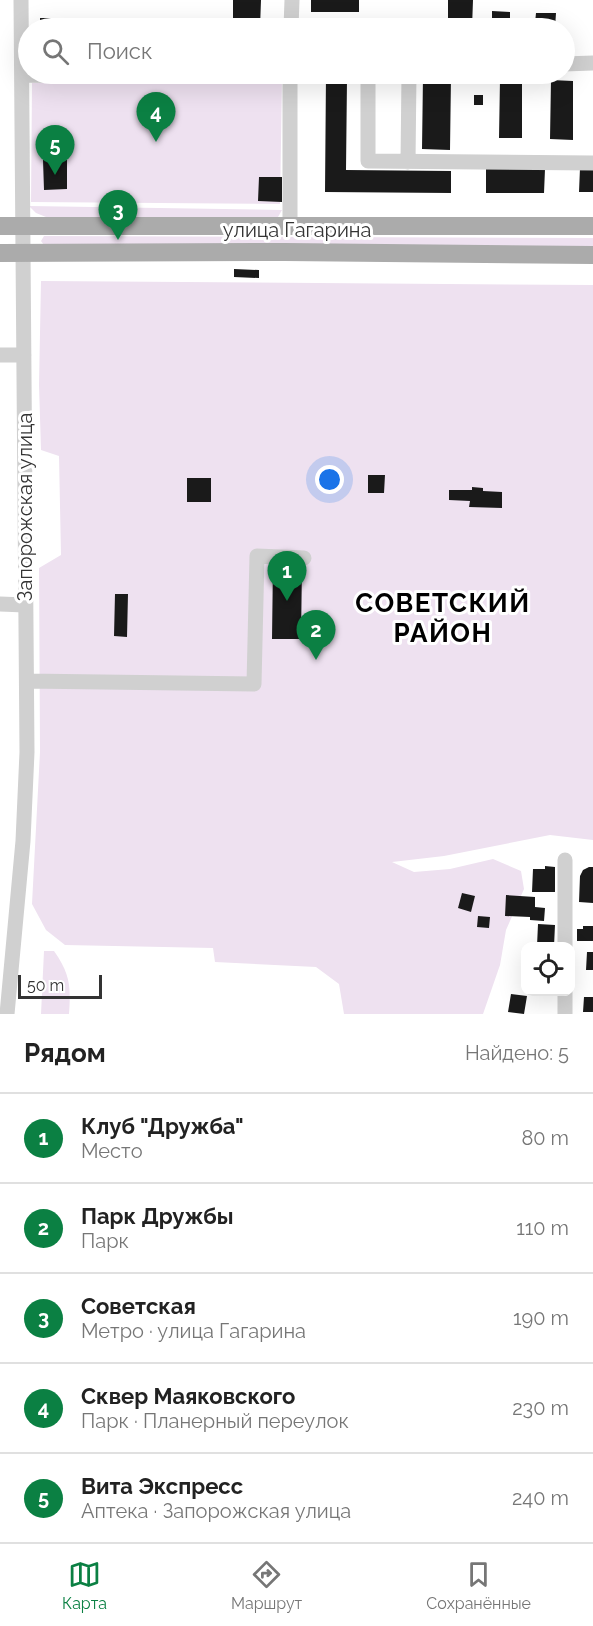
<!DOCTYPE html>
<html lang="ru">
<meta charset="utf-8">
<style>
:root{--surface:#fff;--page:#f2f2f2;--text:#222;--muted:#767676;--line:#e0e0e0;--accent:#0b8043}
body{margin:0;font-family:Raleway,sans-serif;background:var(--page);color:var(--text)}
.controls{position:absolute;right:18px;bottom:18px;display:grid;overflow:hidden;border-radius:12px;box-shadow:0 6px 24px #0002}
.controls button{width:54px;height:54px;display:grid;place-items:center;padding:0;border:0;border-bottom:2px solid var(--line);background:var(--surface);color:var(--text);font:30px sans-serif}
.scale{position:absolute;left:18px;bottom:15px;width:84px;box-sizing:border-box;padding-left:6px;border:3px solid #333;border-top:0;font-size:16px;line-height:21px;white-space:nowrap;color:#333;-webkit-text-stroke:4px #fff;paint-order:stroke}
.you{position:absolute;left:330px;top:480px;width:21px;height:21px;margin:-15px;border:4px solid #fff;border-radius:50%;background:#1a73e8;box-shadow:0 0 0 9px #1a73e833}
.badge{display:grid;place-items:center;width:39px;height:39px;border-radius:50%;background:var(--accent);color:#fff;font-size:20px;font-weight:700}
.pin{position:absolute;translate:-50% -50px;filter:drop-shadow(0 2px 3px #0008)}
.pin::after{content:'';position:absolute;top:32px;width:21px;height:18px;background:inherit;clip-path:polygon(0 0,100% 0,50% 100%)}
.list{margin:0;padding:0;list-style:none}
h2{display:flex;justify-content:space-between;align-items:center;height:78px;margin:0;padding:0 24px;font-size:26px}
h2 small{font-size:20px;font-weight:400;color:var(--muted)}
.list li{display:grid;grid-template-columns:39px 1fr auto;gap:18px;align-items:center;box-sizing:border-box;height:90px;padding:0 24px;border-top:2px solid var(--line)}
.list b{display:block;font-size:22px;white-space:nowrap}
.list p{margin:0;font-size:20px;white-space:nowrap;color:var(--muted)}
.list em{font-size:20px;font-style:normal;color:var(--muted)}
.icon{flex:none;width:33px;height:33px;fill:none;stroke:currentColor;stroke-width:2;stroke-linecap:round;stroke-linejoin:round}
.map{position:relative;flex:none;width:593px;height:1014px;overflow:hidden}
.search{position:absolute;background:var(--surface);box-shadow:0 6px 24px #0002;left:18px;right:18px;top:18px;height:66px;display:flex;align-items:center;gap:15px;box-sizing:border-box;padding:0 21px;border-radius:33px;color:var(--muted);font-size:22px}
.sheet{height:528px;background:var(--surface)}
nav{display:flex;justify-content:space-around;align-items:center;box-sizing:border-box;height:84px;border-top:2px solid var(--line);background:var(--surface);font-size:16px;color:var(--muted)}
nav a{display:grid;justify-items:center;gap:3px}
nav .on{color:var(--accent)}
.map>svg:first-child{display:block}
</style>
<div class="map">
<svg width="593" height="1014" viewBox="0 0 593 1014">
<rect width="100%" height="100%" fill="#fff"/>
<path fill="#eee1f0" d="M 282,80 L 280,204 L 31,202 L 32,83 Z
M 29,206 L 282,210 L 278,217 L 272,219 L 46,217 L 36,213 Z
M 44,236 L 593,238 L 593,247 L 44,245 L 41,241 Z
M 41,281 L 593,285 L 593,840 L 550,835 L 444,856 L 392,862 L 414,872 L 450,869 L 493,859 L 521,871 L 524,889 L 506,930 L 500,965 L 483,1014 L 344,1014 L 339,984 L 316,967 L 215,962 L 213,948 L 65,945 L 46,930 L 32,904 L 40,752 L 39,568 L 61,555 L 59,456 L 41,450 L 39,385 Z
M 44,951 L 54,951 C 70,974 71,986 69,1014 L 41,1014 Z"/>
<path fill="#1a1a1a" d="M 233,0 L 261,0 L 260,28 L 233,28 Z
M 311,0 L 359,0 L 359,12 L 311,12 Z
M 448,0 L 473,0 L 472,28 L 448,28 Z
M 492,11 L 510,12 L 510,23 L 535,23 L 536,13 L 556,13 L 555,28 L 492,28 Z
M 40,18 L 70,18 L 70,28 L 40,28 Z
M 83,23 L 134,23 L 134,28 L 84,28 Z
M 154,24 L 216,24 L 216,28 L 154,28 Z
M 326,74 L 363,74 L 363,80 L 347,79 L 346,170 L 451,171 L 451,193 L 325,192 Z
M 423,76 L 451,76 L 450,150 L 422,149 Z
M 500,79 L 522,79 L 522,138 L 499,138 Z
M 551,80 L 573,81 L 573,140 L 550,139 Z
M 474,95 L 483,95 L 483,105 L 474,105 Z
M 43,160 L 67,160 L 67,189 L 44,190 Z
M 486,168 L 545,169 L 544,193 L 486,193 Z
M 580,168 L 593,168 L 593,192 L 579,192 Z
M 259,177 L 282,177 L 282,202 L 258,201 Z
M 234,269 L 259,270 L 259,278 L 234,277 Z
M 368,475 L 385,475 L 384,493 L 368,493 Z
M 187,478 L 211,478 L 211,502 L 187,502 Z
M 472,487 L 483,488 L 483,491 L 502,492 L 502,508 L 469,507 L 470,501 L 449,500 L 449,490 L 472,490 Z
M 273,563 L 302,564 L 301,639 L 272,639 Z
M 115,594 L 128,594 L 127,637 L 114,636 Z
M 545,866 L 555,867 L 555,892 L 532,892 L 533,869 L 545,869 Z
M 589,867 L 593,867 L 593,903 L 579,902 L 580,876 L 583,870 Z
M 462,893 L 475,896 L 471,912 L 458,908 Z
M 506,895 L 535,897 L 535,907 L 545,908 L 544,921 L 530,920 L 530,917 L 505,916 Z
M 478,916 L 490,917 L 489,928 L 477,927 Z
M 538,924 L 555,925 L 554,946 L 537,946 Z
M 583,926 L 593,926 L 593,941 L 577,941 L 577,929 L 583,929 Z
M 587,952 L 593,952 L 593,970 L 586,970 Z
M 511,994 L 527,996 L 524,1014 L 508,1012 Z
M 584,997 L 593,997 L 593,1012 L 583,1012 Z"/>
<g fill="none" stroke-linecap="round" stroke-linejoin="round">
<path stroke="#d0d0d0" stroke-width="15" d="M 291,28 L 292,0
M 564,64 L 593,63
M 368,74 L 368,161 L 593,163
M 23,75 L 290,76
M 408,162 L 409,74
M 290,226 L 290,74
M 0,355 L 24,355
M 0,604 L 25,605
M 27,681 L 254,684 L 257,556 L 304,558
M 565,946 L 565,860
M 7,1014 L 23,841 L 27,752 L 21,0
M 565,1014 L 565,992"/>
<path stroke="#ababab" stroke-width="18" d="M 0,226 L 593,226
M 0,253 L 285,252 L 593,255"/>
</g>
<g text-anchor="middle" dominant-baseline="central" stroke-width="6" stroke-linejoin="round" paint-order="stroke">
<g font-size="20" fill="#333" stroke="#fff">
<text x="297" y="230">улица Гагарина</text>
<text transform="translate(25 507) rotate(-90)">Запорожская улица</text>
</g>
<g font-size="26" font-weight="bold" letter-spacing="1.5" fill="#000" stroke="#fff">
<text x="443" y="603">СОВЕТСКИЙ<tspan x="443" dy="30">РАЙОН</tspan></text>
</g>
</g>
</svg>
<div class="controls">
<button><svg class="icon" aria-label="locate" viewBox="0 0 24 24"><circle cx="12" cy="12" r="6"/><path d="M12 2v4M12 18v4M2 12h4M18 12h4"/></svg></button>
</div>
<div class="scale">50 m</div>
<div class="you"></div>
<div class="pin badge" style="left:287px;top:601px">1</div>
<div class="pin badge" style="left:316px;top:660px">2</div>
<div class="pin badge" style="left:118px;top:240px">3</div>
<div class="pin badge" style="left:156px;top:142px">4</div>
<div class="pin badge" style="left:55px;top:175px">5</div>
<div class="search"><svg class="icon" aria-label="search" viewBox="0 0 24 24"><circle cx="10" cy="10" r="6"/><path d="M15 15l6 6"/></svg>Поиск</div>
</div>
<section class="sheet">
<h2>Рядом<small>Найдено: 5</small></h2>
<ul class="list">
<li><span class="badge">1</span><div><b>Клуб &quot;Дружба&quot;</b><p>Место</p></div><em>80 m</em></li>
<li><span class="badge">2</span><div><b>Парк Дружбы</b><p>Парк</p></div><em>110 m</em></li>
<li><span class="badge">3</span><div><b>Советская</b><p>Метро · улица Гагарина</p></div><em>190 m</em></li>
<li><span class="badge">4</span><div><b>Сквер Маяковского</b><p>Парк · Планерный переулок</p></div><em>230 m</em></li>
<li><span class="badge">5</span><div><b>Вита Экспресс</b><p>Аптека · Запорожская улица</p></div><em>240 m</em></li>
</ul>
</section>
<nav>
<a class="on"><svg class="icon" aria-label="map" viewBox="0 0 24 24"><path d="M3 6l6-2 6 2 6-2v14l-6 2-6-2-6 2zM9 4v14M15 6v14"/></svg>Карта</a>
<a><svg class="icon" aria-label="directions" viewBox="0 0 24 24"><path d="M12 3l9 9-9 9-9-9zM9 14v-3h6M13 9l2 2-2 2"/></svg>Маршрут</a>
<a><svg class="icon" aria-label="saved" viewBox="0 0 24 24"><path d="M7 4h10v16l-5-4-5 4z"/></svg>Сохранённые</a>
</nav>
